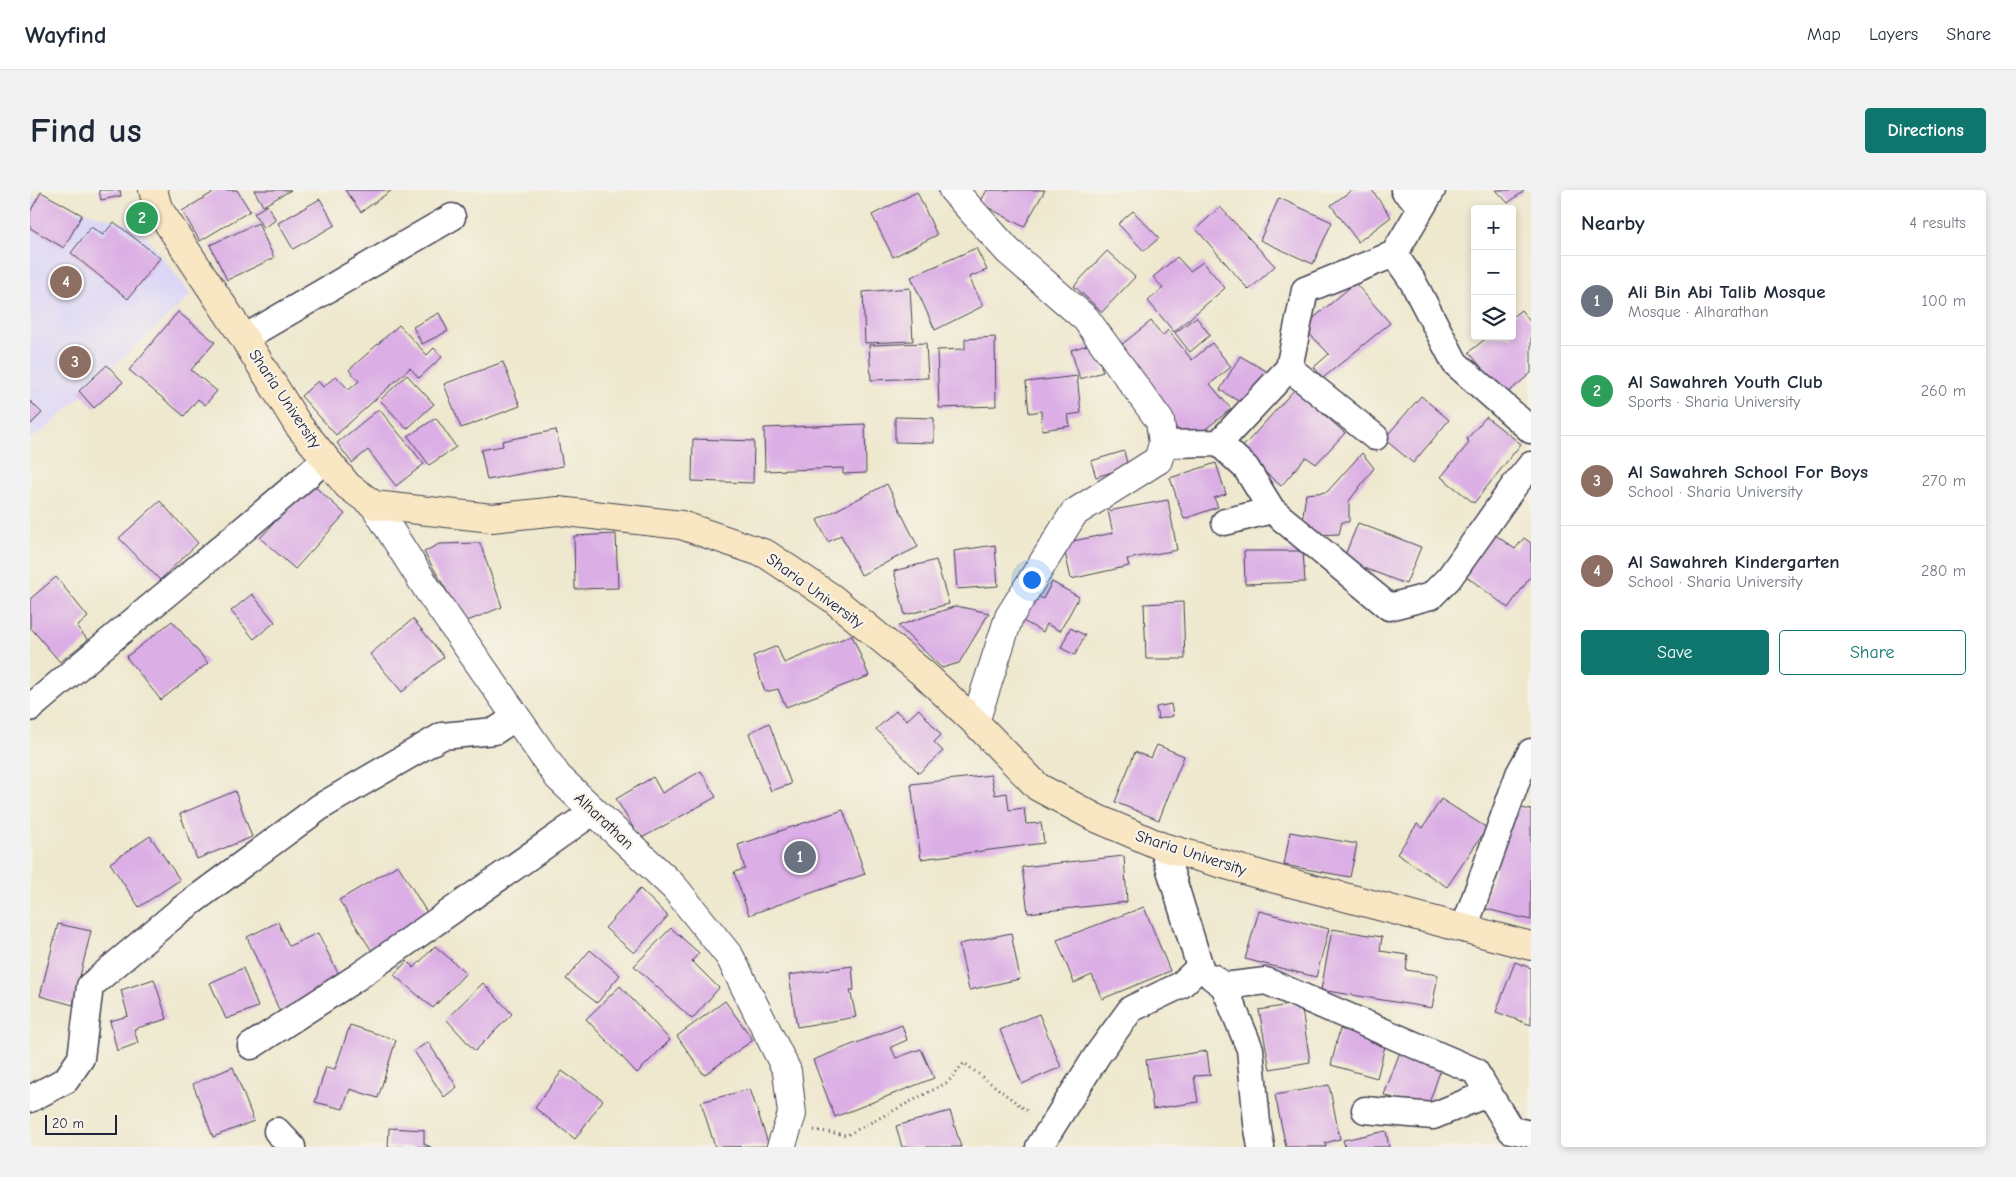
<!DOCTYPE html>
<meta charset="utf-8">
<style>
:root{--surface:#fff;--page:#f2f2f3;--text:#1f2937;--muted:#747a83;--line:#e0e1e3;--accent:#0f766e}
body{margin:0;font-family:"Comic Neue",sans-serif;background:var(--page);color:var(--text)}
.controls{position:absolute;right:15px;top:15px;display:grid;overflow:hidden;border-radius:5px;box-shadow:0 2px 8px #0003}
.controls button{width:45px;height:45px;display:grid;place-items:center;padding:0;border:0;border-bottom:1px solid var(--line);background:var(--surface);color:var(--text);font:25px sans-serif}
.scale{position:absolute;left:15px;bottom:12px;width:72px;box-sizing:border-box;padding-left:5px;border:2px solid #22223b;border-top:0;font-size:14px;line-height:18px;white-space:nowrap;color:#22223b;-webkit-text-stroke:4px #f7f3e8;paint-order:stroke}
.you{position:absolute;left:1001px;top:389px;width:18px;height:18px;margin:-12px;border:4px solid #fff;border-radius:50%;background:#1a73e8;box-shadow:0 0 0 8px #1a73e833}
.badge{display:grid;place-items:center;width:32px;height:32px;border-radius:50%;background:var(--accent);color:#fff;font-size:16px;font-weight:700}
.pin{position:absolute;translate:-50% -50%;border:2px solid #fff;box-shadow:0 1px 5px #0006}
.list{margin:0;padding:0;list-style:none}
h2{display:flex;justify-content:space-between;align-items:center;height:65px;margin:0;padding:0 20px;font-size:21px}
h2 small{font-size:16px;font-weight:400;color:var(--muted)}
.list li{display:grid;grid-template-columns:32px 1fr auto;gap:15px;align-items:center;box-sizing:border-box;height:90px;padding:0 20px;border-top:1px solid var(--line)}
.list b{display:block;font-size:19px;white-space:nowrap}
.list p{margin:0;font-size:16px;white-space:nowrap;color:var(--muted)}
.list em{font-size:16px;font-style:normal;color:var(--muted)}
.actions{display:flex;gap:10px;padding:15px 20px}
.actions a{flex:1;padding:11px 0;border:1px solid var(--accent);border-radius:5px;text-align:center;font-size:18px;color:var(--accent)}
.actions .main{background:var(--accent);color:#fff}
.icon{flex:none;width:28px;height:28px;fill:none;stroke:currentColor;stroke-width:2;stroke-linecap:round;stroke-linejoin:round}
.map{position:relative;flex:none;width:1501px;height:957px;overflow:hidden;border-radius:5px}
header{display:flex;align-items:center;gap:30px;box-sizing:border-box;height:70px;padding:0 25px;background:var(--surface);border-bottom:1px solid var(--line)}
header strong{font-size:24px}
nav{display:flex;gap:28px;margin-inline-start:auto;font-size:18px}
.intro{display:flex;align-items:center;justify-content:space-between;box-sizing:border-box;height:120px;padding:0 30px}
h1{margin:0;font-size:35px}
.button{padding:12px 22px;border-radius:5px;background:var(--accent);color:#fff;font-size:18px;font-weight:700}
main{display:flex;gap:30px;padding:0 30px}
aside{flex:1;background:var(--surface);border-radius:5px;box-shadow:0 2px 8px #0003}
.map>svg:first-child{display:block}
</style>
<header>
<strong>Wayfind</strong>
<nav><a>Map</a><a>Layers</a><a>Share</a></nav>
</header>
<div class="intro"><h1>Find us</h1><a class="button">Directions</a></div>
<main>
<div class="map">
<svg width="1501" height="957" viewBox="0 0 1501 957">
<rect width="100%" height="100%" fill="#f7f3e8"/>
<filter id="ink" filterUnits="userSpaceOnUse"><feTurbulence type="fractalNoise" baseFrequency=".02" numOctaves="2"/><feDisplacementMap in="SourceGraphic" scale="10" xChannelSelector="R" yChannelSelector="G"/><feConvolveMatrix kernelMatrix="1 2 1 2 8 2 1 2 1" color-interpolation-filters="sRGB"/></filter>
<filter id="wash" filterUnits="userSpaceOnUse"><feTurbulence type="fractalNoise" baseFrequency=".0096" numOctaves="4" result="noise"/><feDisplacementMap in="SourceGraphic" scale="20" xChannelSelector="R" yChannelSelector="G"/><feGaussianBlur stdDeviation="1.12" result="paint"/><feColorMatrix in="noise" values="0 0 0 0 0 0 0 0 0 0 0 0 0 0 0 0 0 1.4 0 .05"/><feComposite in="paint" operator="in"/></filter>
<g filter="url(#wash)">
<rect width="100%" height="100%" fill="#eee8ce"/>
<path fill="#dbd6f7" d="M 0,6 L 109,37 L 161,105 L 17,238 L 0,249 Z"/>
<g id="blocks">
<path fill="#dbaee5" d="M 69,0 L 90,0 L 91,6 L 71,10 Z
M 187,0 L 207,0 L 220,21 L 170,51 L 152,21 Z
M 224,0 L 261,0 L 233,16 Z
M 315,0 L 362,0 L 331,22 Z
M 957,0 L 1015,0 L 994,37 L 950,13 Z
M 1322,0 L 1342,0 L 1361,27 L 1328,52 L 1301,15 Z
M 1466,0 L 1495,0 L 1478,13 Z
M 11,2 L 52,25 L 34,58 L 0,38 L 0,22 Z
M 887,2 L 907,45 L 863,67 L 842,25 Z
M 1249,8 L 1302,32 L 1283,74 L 1230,50 Z
M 290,9 L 305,35 L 263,59 L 248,33 Z
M 237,15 L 246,30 L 233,38 L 224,23 Z
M 1190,17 L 1245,76 L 1219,100 L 1166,39 Z
M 1103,21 L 1129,48 L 1114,61 L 1088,34 Z
M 84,32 L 130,68 L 98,109 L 41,63 L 61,37 L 73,45 Z
M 228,33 L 244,68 L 197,90 L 180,55 Z
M 946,58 L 957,80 L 939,87 L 953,116 L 905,140 L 881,87 Z
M 1077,61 L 1105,87 L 1072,122 L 1044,96 Z
M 1147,67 L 1160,81 L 1173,72 L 1195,98 L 1144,142 L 1118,111 L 1133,98 L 1123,87 Z
M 1325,93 L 1360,133 L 1293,188 L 1284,177 L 1299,164 L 1273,137 Z
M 880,98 L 883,151 L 835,153 L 833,102 Z
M 1491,120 L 1501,133 L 1501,183 L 1474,206 L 1439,162 L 1459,146 L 1482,146 L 1482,127 Z
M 148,122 L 185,152 L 161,180 L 187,201 L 175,215 L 168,209 L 154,226 L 99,180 Z
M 409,123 L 418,141 L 392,154 L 383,137 Z
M 1166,127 L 1180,145 L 1160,162 L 1145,143 Z
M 1121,131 L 1133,146 L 1138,140 L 1162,170 L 1182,153 L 1201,177 L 1180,194 L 1201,219 L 1158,253 L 1086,159 Z
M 369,135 L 397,165 L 404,158 L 412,167 L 389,188 L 380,178 L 306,245 L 271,206 L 288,191 L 293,197 L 306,186 L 319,200 L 329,191 L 319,180 Z
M 965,147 L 966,216 L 909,218 L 907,160 L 935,159 L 935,149 Z
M 896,153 L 898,188 L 841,190 L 839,155 Z
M 1064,153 L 1073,182 L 1050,189 L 1041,160 Z
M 1210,166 L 1238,182 L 1218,217 L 1190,200 Z
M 473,172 L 490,216 L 431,238 L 414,194 Z
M 77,175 L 93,192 L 64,218 L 49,201 Z
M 377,185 L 404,214 L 377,239 L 350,210 Z
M 1047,186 L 1051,223 L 1038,225 L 1040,236 L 1012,240 L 1011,221 L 999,223 L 996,192 Z
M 1265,199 L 1315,243 L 1286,274 L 1276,267 L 1251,296 L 1210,260 Z
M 1391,206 L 1419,230 L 1383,273 L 1354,249 Z
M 0,211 L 12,223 L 0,235 Z
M 349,219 L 394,274 L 366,296 L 338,260 L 322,273 L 307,253 Z
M 865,227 L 904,228 L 904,253 L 865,252 Z
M 1456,227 L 1491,254 L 1444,313 L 1411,287 L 1439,253 L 1437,249 Z
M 406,228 L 426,257 L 399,275 L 378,246 Z
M 835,234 L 836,283 L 813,284 L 813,278 L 735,281 L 734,238 Z
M 526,240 L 533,276 L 457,290 L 451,260 L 473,256 L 472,251 Z
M 663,249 L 724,251 L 723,293 L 662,291 Z
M 1094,261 L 1098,277 L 1066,287 L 1061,271 Z
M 1332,263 L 1344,278 L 1319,311 L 1319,332 L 1312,332 L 1309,344 L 1285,345 L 1272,332 L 1276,304 L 1297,302 Z
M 1186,273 L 1196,304 L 1184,308 L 1188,317 L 1154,329 L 1140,288 Z
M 281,293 L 315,324 L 265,379 L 230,348 Z
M 857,294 L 888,357 L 831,385 L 811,345 L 798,352 L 787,330 Z
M 1138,310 L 1147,360 L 1097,369 L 1099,376 L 1041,389 L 1033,353 L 1083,343 L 1078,321 Z
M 130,311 L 168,353 L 130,390 L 89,348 Z
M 1328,333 L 1391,357 L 1376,394 L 1313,370 Z
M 1461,342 L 1485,359 L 1494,348 L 1501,353 L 1501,386 L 1478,418 L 1432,383 Z
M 586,344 L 588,398 L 545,399 L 544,346 Z
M 450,353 L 472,417 L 435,432 L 394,362 L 409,354 Z
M 965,355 L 968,396 L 927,399 L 924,361 Z
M 1214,361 L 1273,361 L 1275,392 L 1215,394 Z
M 906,370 L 919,414 L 875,425 L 864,381 Z
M 26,387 L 58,427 L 47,437 L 58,450 L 30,472 L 0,437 L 0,409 Z
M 1022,392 L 1049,407 L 1030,441 L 1017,434 L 1013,442 L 991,430 L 1006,405 L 1013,409 Z
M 222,404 L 245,432 L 224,449 L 201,421 Z
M 1153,412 L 1155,469 L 1116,469 L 1114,414 Z
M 926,416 L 959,423 L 929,473 L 912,478 L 868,436 Z
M 383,429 L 414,467 L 372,502 L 340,464 Z
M 142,431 L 178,473 L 131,510 L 96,467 Z
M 1040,438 L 1055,445 L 1045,465 L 1031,458 Z
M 822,445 L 839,486 L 756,517 L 748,499 L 735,502 L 723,466 L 747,456 L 754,473 Z
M 1141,514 L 1143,526 L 1128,529 L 1126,517 Z
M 889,519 L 911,545 L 904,552 L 913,561 L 889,583 L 846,539 L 866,521 L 877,530 Z
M 739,533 L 761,594 L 741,601 L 719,543 Z
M 1127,555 L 1154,566 L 1129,630 L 1085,612 L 1105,562 L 1121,568 Z
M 671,581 L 686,607 L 610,649 L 586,609 L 623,587 L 632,603 Z
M 961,585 L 965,605 L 977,603 L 979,620 L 994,618 L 996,634 L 1011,633 L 1014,653 L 891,669 L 881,594 Z
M 205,601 L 222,647 L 167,669 L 150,624 Z
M 1411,609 L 1457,638 L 1417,697 L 1367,664 L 1387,634 L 1393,638 Z
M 1487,617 L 1501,620 L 1501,730 L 1452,718 Z
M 813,620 L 835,684 L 719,725 L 704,682 L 715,679 L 708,655 Z
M 1260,642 L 1327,654 L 1320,687 L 1254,675 Z
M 120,646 L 150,690 L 109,717 L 80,673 Z
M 1094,666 L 1097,712 L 998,723 L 992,677 Z
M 368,675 L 399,726 L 342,761 L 309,710 Z
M 610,699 L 638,726 L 604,763 L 575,738 Z
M 1114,717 L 1140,781 L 1072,809 L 1062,785 L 1044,793 L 1027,750 Z
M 1229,721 L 1299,739 L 1286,787 L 1215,769 Z
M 248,732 L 259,756 L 288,743 L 313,793 L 250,822 L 217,747 Z
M 28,734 L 61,741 L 43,815 L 10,806 Z
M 641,738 L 669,763 L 662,771 L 689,798 L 662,829 L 604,776 Z
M 1302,739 L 1352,747 L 1350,761 L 1378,765 L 1376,780 L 1408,785 L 1402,818 L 1291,800 Z
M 981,743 L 990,789 L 939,800 L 929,754 Z
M 405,756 L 436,783 L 403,818 L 364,785 L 377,771 L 384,778 Z
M 560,760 L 590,785 L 567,813 L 536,789 Z
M 1485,772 L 1501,778 L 1501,835 L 1466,822 Z
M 822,776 L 824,800 L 820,800 L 826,827 L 767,837 L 759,785 Z
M 213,778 L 228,817 L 196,829 L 180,793 Z
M 124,789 L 137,829 L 104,839 L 108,853 L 87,861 L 80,831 L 98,826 L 91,800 Z
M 453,793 L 482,824 L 445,861 L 416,829 Z
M 590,796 L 640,850 L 607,883 L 556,829 Z
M 695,811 L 723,850 L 674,885 L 647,846 Z
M 1271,813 L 1280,872 L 1240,879 L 1229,820 Z
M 1009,824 L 1031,877 L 992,894 L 970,840 Z
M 320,835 L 366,850 L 348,908 L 320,899 L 313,919 L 285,912 L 296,877 L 305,879 Z
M 872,835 L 877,850 L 861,857 L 866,868 L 891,859 L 904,888 L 805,927 L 783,870 Z
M 1310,839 L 1356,852 L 1347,888 L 1301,875 Z
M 398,852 L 427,897 L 414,907 L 384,861 Z
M 1371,859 L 1413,873 L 1397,919 L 1354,905 Z
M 1177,861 L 1180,885 L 1164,886 L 1168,912 L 1123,919 L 1116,870 Z
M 203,877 L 224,931 L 183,947 L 163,894 Z
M 532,881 L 573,910 L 545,949 L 505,918 Z
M 1299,895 L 1310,949 L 1295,953 L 1296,957 L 1256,957 L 1245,905 Z
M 720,899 L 739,956 L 685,957 L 671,912 Z
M 920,921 L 931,957 L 872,957 L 866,936 Z
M 359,938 L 394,940 L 394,954 L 401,957 L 358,957 Z
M 1356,941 L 1359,957 L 1315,957 L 1313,950 Z"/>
</g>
</g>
<g filter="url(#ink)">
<use href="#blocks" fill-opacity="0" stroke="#414051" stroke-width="1"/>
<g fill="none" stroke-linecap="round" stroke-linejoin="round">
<g stroke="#414051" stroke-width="29">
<path id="minor" d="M 1374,0 L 1392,17
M 1364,64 L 1382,90 L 1425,173 L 1501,240
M 214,148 L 422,27
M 1259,178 L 1345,247
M 1189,253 L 1259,178 L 1275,100 L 1364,64 L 1402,0
M 1133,254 L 1189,253 L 1216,278 L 1242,320 L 1359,417 L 1401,406 L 1419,388 L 1484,296 L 1501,275
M 1195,332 L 1242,320
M 0,518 C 98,434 199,354 296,269
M 1434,739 L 1489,584 L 1501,562
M 1182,787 L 1194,796 L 1220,859 L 1227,933 L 1231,957
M 1194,796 L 1236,791 L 1445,881 L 1481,940 L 1501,944
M 221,856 L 326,788 L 564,621
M 0,909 L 36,890 L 51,868 L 60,796 L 148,722 L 290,617 L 412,546 L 465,541 L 486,527
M 1335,920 L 1403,926 L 1459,903
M 247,941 L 262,957
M 1009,957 L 1068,864 L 1101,819 L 1151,795 L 1170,777 L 1133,657"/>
</g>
<g stroke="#414051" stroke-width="30">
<path id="tertiary" d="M 923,0 L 978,61 L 1056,129 L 1130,231 L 1133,254 L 1128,270 L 1044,323 L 979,427 L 945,532
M 344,315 L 398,400 L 528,587 L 644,697 L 700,767 L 757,881 L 762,924 L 751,957"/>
</g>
<g stroke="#414051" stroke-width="30">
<path id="secondary" d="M 123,0 L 128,18 L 214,148 L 268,235 L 318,296 L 344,315 L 462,328 L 528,321 L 651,335 L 736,364 L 802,408 L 895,485 L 945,532 L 1008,597 L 1066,628 L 1133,657 L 1242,688 L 1501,756"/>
</g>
<path stroke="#414051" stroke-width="3" stroke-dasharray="1 4" stroke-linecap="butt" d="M 784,940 L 817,945 L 918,892 L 934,873 L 1000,923"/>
<use href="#minor" stroke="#fff" stroke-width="26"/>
<use href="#tertiary" stroke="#fff" stroke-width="28"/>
<use href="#secondary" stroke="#f9e7c3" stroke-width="28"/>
</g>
</g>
<g text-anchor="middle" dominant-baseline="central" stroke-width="4.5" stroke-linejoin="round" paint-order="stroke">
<g font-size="16" fill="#22223b" stroke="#f7f3e8">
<text transform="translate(255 209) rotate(56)">Sharia University</text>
<text transform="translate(785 401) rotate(36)">Sharia University</text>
<text transform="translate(574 631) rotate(43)">Alharathan</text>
<text transform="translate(1161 663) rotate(18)">Sharia University</text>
</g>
</g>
</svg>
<div class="controls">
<button>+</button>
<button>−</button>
<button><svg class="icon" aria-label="layers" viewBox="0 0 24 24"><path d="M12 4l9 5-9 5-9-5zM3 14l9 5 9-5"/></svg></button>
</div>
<div class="scale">20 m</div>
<div class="you"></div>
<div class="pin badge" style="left:770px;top:667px;background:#6b7280">1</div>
<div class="pin badge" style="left:112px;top:28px;background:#2e9e5b">2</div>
<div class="pin badge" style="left:45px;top:172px;background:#8d6e63">3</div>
<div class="pin badge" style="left:36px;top:92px;background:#8d6e63">4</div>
</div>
<aside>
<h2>Nearby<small>4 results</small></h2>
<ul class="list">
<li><span class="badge" style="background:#6b7280">1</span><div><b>Ali Bin Abi Talib Mosque</b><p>Mosque · Alharathan</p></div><em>100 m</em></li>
<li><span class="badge" style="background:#2e9e5b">2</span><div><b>Al Sawahreh Youth Club</b><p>Sports · Sharia University</p></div><em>260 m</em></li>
<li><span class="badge" style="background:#8d6e63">3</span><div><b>Al Sawahreh School For Boys</b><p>School · Sharia University</p></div><em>270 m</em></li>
<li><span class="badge" style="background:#8d6e63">4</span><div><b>Al Sawahreh Kindergarten</b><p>School · Sharia University</p></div><em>280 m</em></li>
</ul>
<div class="actions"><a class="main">Save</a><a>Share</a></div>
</aside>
</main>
